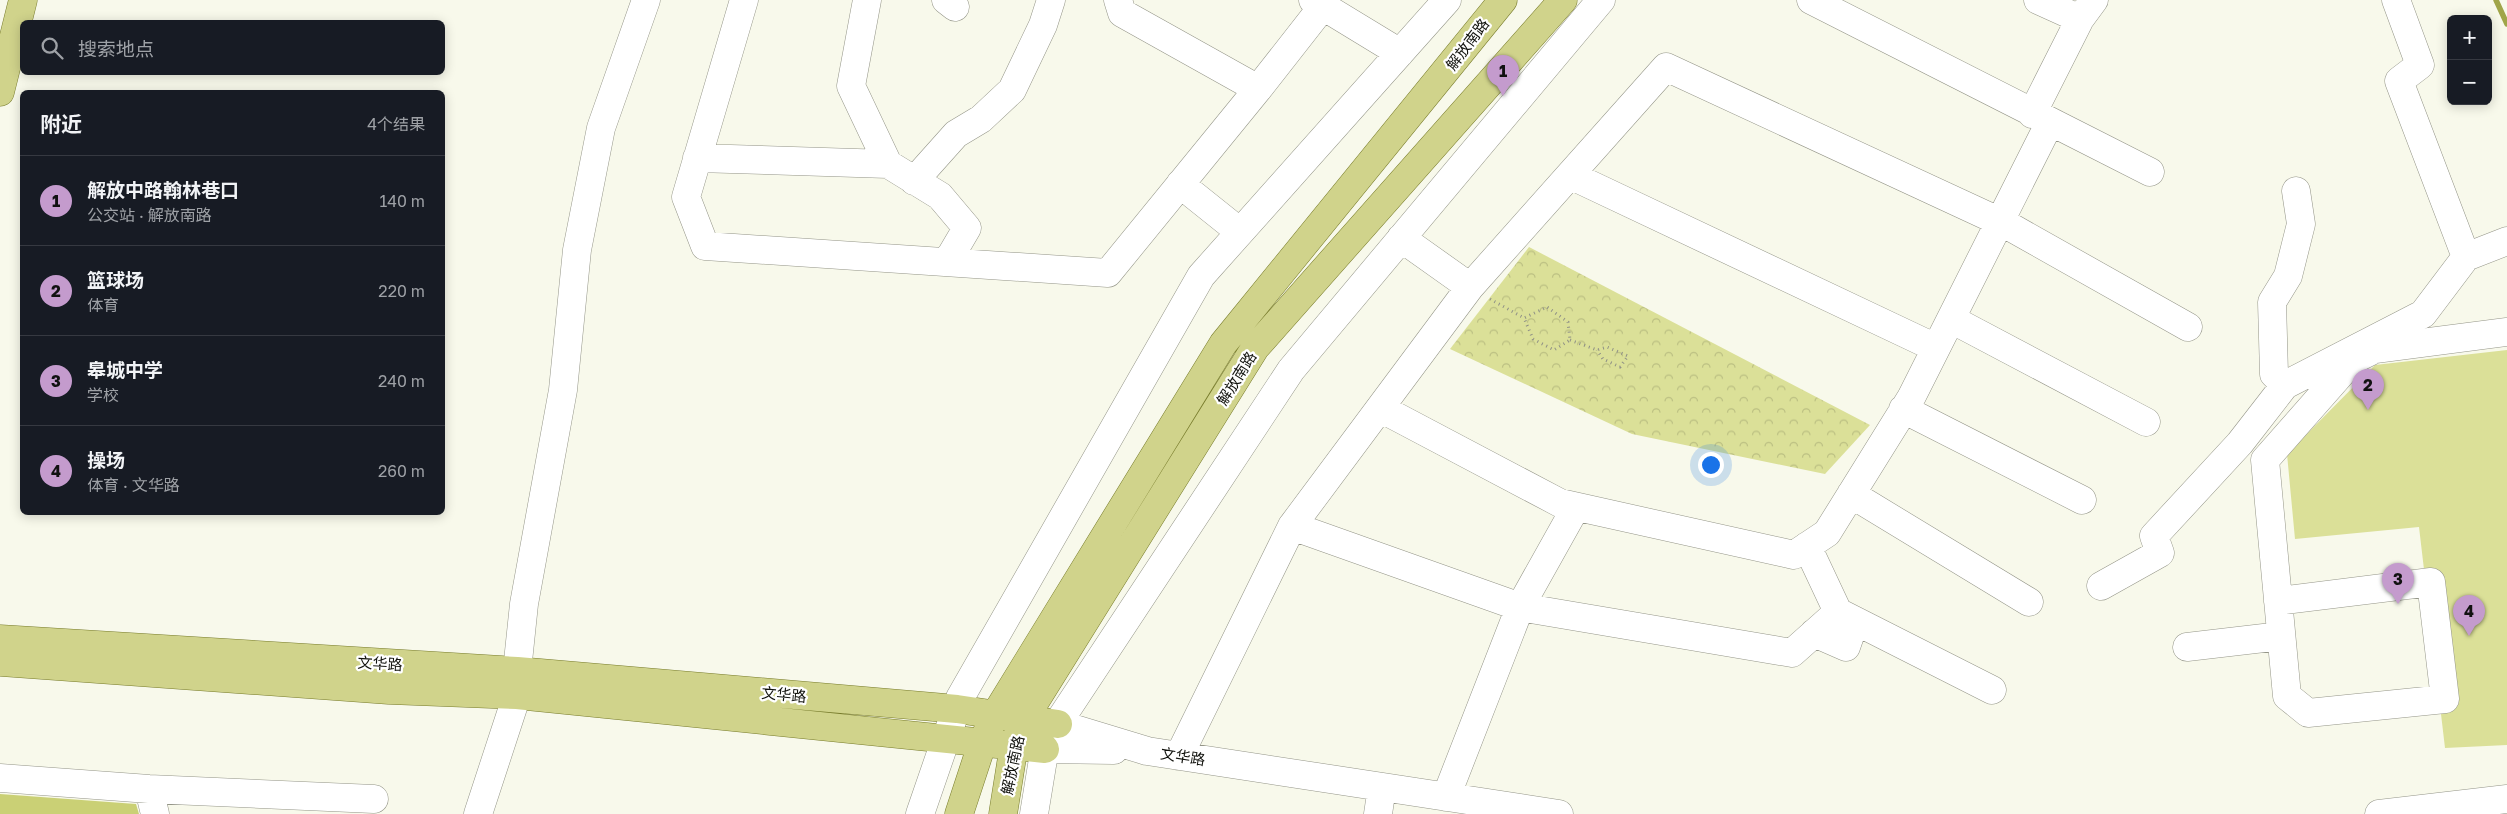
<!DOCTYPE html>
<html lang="zh">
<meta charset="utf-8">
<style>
:root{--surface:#171b24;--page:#20242c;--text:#f1f3f6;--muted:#9ea1a6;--line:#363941;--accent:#c49bcd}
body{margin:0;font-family:"Golos Text","Noto Sans SC",sans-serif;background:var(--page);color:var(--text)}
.controls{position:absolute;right:15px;top:15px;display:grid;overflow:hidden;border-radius:8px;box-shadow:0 2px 12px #0003}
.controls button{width:45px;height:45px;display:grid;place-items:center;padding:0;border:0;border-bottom:1px solid var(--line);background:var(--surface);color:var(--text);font:25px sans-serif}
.you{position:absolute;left:1710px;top:464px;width:18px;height:18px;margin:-12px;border:4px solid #fff;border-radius:50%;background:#1a73e8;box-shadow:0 0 0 8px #1a73e833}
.badge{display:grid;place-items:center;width:32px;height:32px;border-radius:50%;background:var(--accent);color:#111;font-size:16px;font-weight:700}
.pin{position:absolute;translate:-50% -41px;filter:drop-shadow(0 1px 2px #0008)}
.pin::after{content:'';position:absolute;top:26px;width:18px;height:15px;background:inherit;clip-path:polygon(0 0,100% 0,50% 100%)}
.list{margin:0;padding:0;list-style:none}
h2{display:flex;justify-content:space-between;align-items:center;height:65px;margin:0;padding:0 20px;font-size:21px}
h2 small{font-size:16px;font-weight:400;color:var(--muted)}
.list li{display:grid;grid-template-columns:32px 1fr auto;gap:15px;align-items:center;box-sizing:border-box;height:90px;padding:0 20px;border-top:1px solid var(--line)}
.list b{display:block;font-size:19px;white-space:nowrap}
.list p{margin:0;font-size:16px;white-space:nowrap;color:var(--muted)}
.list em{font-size:16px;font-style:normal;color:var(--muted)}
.icon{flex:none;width:28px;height:28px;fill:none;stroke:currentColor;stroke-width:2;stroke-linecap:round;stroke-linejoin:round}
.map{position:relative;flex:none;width:2507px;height:814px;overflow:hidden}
.search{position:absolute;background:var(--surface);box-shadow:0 2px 12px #0003;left:20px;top:20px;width:425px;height:55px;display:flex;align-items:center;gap:12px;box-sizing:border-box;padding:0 18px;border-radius:8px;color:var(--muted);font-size:19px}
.panel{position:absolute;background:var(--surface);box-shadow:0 2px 12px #0003;left:20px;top:90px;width:425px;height:425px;border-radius:8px}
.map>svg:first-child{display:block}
</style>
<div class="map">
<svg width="2507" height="814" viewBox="0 0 2507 814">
<defs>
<pattern id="forest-crowns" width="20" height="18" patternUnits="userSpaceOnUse" patternTransform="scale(1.25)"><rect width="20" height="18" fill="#dbe098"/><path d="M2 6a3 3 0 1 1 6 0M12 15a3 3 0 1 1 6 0" fill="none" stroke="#bbbf82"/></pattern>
</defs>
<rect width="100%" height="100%" fill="#f8f9eb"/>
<path fill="url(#forest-crowns)" d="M 1529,247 L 1870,425 L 1825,474 L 1632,434 L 1450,349 Z"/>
<path fill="#dbe098" d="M 2507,350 L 2507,745 L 2445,748 L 2419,527 L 2295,539 L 2287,454 L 2375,365 Z"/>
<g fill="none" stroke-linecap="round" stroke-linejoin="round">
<path stroke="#a0a549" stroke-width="5.5" d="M 2496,0 L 2507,24"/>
</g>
<path fill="#cad075" d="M 0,794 L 136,804 L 139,814 L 0,814 Z"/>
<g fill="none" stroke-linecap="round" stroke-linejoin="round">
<g stroke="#949588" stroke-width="29">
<path id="minor" d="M 744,0 L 686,197 L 705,246 L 1108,273 L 1258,89
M 867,0 L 851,86 L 888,164 L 940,196 L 967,228 L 947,262
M 946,0 L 955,7
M 1118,0 L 1122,13 L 1258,89 L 1323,6
M 1313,0 L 1400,53
M 1811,0 L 2150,172
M 2038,0 L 2080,19
M 2032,114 L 2080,19 L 2094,0
M 697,158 L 888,164
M 1570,175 L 1936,348
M 914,181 L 956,134 L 981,119 L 1012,90 L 1043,25 L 1051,0
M 1180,184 L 1240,232
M 1401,238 L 1470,287
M 2466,257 L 2507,241
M 1951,319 L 2146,422
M 2285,385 L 2274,374 L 2272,302 L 2288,276 L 2301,224 L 2296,191
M 1380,408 L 1560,503 L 1794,555 L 1827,533 L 1911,398 L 2050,122
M 1903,409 L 2082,500
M 1851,494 L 2029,602
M 1292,526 L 1520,607 L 1792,653 L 1838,612 L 1992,690
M 1807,546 L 1838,612
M 2101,586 L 2160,553 L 2154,536 L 2240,443 L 2285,385 L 2423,314 L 2466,257 L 2399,81 L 2420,65 L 2396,0
M 2278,601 L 2431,582 L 2445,699 L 2308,713 L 2287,696 L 2265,460 L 2353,360 L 2375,349 L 2507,332
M 1814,633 L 1846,647 L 1855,621
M 2187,647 L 2281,636
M 1058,724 L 1147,751 L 1559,814
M 1045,749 L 1114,750
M 1179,756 L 1292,526 L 1470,287 L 1666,67 L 2007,225 L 2188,327
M 0,778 L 149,789 L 374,799
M 149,789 L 155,814
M 1446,797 L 1520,607 L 1576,507
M 478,814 L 517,695 L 517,671 L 524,604 L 563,390 L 577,250 L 601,128 L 646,0
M 920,814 L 960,698 L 1201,276 L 1447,0
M 1034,814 L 1046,741 L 1291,370 L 1601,0
M 1378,814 L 1382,787
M 2379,814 L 2507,799"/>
</g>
<g stroke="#787c2c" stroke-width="29">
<path id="major" d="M 0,92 L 23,0
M 0,639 L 517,671 L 957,709 L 1058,724
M 0,662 L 389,690 L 517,695 L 1045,749
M 959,814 L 983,741 L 995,715 L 1223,344 L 1503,0
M 1003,814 L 1014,745 L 1024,719 L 1255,348 L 1563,0"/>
</g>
<path stroke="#8f9086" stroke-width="3" stroke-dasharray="1 4" stroke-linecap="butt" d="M 1490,299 L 1524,318 L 1547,307 L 1568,322 L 1570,340 L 1554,350 L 1533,339 L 1524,318
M 1570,340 L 1597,350 L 1607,347 L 1628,356 L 1620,367 L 1603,359 L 1597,350"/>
<use href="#minor" stroke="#fff" stroke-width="28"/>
<use href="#major" stroke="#d0d38b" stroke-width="28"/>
</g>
<g text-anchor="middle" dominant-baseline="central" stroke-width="4.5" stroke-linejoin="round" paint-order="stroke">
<g font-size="15" fill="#11120d" stroke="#fff">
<text transform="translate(1467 44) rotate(-53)">解放南路</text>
<text transform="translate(1236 378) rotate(-58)">解放南路</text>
<text transform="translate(380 663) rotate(3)">文华路</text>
<text transform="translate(784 694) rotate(5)">文华路</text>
<text transform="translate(1183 756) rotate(9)">文华路</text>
<text transform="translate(1012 765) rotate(-78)">解放南路</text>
</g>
</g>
</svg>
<div class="controls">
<button>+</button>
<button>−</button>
</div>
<div class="you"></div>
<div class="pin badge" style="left:1503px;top:96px">1</div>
<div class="pin badge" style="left:2368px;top:410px">2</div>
<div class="pin badge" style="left:2398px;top:604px">3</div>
<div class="pin badge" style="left:2469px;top:636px">4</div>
<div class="search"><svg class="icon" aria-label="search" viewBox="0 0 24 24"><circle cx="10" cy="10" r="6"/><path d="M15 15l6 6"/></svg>搜索地点</div>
<section class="panel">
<h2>附近<small>4个结果</small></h2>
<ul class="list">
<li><span class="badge">1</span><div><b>解放中路翰林巷口</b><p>公交站 · 解放南路</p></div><em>140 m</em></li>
<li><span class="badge">2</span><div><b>篮球场</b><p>体育</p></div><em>220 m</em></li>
<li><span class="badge">3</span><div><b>皋城中学</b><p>学校</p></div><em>240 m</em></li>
<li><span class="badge">4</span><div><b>操场</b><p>体育 · 文华路</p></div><em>260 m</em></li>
</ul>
</section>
</div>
